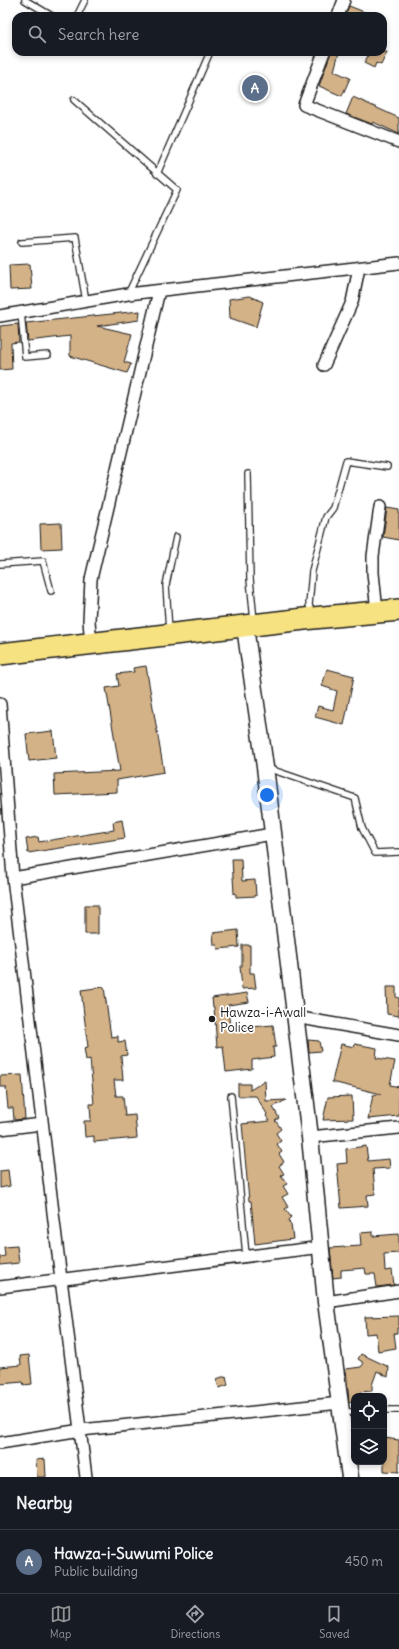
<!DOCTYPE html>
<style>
:root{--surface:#171b24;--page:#20242c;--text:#f1f3f6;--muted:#9ea1a6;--line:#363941;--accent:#919294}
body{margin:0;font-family:Delius,sans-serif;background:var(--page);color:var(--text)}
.controls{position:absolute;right:12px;bottom:12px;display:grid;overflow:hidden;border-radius:8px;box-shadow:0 2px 6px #0003}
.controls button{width:36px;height:36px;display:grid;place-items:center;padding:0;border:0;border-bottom:1px solid var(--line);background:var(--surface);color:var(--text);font:20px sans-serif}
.you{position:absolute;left:267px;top:795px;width:14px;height:14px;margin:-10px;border:3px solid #fff;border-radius:50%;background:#1a73e8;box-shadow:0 0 0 6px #1a73e833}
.badge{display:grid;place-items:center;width:26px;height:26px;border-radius:50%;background:var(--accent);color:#fff;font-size:13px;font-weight:700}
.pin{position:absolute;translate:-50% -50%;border:2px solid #fff;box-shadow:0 1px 4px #0006}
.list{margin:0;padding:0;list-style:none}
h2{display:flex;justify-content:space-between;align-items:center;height:52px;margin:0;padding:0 16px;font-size:17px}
h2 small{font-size:13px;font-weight:400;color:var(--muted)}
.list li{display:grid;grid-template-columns:26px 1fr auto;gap:12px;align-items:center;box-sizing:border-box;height:64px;padding:0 16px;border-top:1px solid var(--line)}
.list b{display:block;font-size:15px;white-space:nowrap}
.list p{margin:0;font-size:13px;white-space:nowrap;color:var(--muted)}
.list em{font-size:13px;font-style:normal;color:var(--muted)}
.icon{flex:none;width:22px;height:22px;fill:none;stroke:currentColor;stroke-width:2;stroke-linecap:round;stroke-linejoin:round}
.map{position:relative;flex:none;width:399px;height:1477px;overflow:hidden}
.search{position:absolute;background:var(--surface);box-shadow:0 2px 6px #0003;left:12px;right:12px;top:12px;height:44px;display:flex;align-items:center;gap:10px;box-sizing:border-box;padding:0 14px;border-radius:12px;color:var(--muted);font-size:15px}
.sheet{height:116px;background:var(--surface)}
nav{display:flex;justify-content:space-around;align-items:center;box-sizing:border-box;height:56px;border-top:1px solid var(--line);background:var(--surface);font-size:11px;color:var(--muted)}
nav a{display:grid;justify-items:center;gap:2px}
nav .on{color:var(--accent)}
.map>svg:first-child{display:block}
</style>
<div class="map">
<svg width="399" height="1477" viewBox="0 0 399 1477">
<rect width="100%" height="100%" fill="#fff"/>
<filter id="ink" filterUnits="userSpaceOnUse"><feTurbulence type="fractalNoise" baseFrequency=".025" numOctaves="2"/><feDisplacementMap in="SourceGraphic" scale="8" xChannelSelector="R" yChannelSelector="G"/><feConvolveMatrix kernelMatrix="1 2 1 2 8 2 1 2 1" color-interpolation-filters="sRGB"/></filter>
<g filter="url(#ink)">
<path fill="#d4b287" stroke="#1c1c1c" d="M 349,6 L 372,15 L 372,16 L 345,16 Z
M 331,52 L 339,52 L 334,71 L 350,78 L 342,96 L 319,86 Z
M 370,52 L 387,52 L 381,65 L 376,63 L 374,68 L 364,63 Z
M 353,97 L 399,118 L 399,134 L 373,122 L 372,124 L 346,114 Z
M 30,264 L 32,289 L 10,290 L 9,265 Z
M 250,296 L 263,302 L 256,327 L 230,318 L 229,299 Z
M 140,311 L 139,320 L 97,326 L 132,334 L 124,362 L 131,364 L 127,373 L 70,356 L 70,336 L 28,341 L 26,323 Z
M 18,324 L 19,342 L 11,343 L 12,369 L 0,370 L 0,326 Z
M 387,508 L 399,510 L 399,540 L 383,537 Z
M 61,523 L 62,548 L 41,549 L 40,524 Z
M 146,666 L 164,772 L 117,780 L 117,792 L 55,795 L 54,774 L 120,771 L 106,688 L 119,686 L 117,674 L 134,672 L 133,668 Z
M 327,669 L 354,676 L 344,725 L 315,717 L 318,706 L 333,710 L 337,691 L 322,686 Z
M 53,731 L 56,758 L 29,761 L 26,734 Z
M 122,820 L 125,838 L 28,853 L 26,839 L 38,837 L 39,842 L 114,830 L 113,822 Z
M 232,859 L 241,859 L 242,881 L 255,880 L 256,896 L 236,897 L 236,893 L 234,894 Z
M 85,905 L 98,905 L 98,934 L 85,934 Z
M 238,930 L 239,947 L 218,949 L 217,945 L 214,945 L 213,933 Z
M 242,945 L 250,945 L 250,973 L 254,973 L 256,988 L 242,989 L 240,966 L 242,966 Z
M 104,987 L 111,1037 L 118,1036 L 118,1042 L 125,1041 L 127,1055 L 121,1056 L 123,1080 L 114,1080 L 116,1096 L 123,1096 L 125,1116 L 135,1115 L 137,1138 L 94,1142 L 94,1136 L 85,1137 L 84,1121 L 91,1121 L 90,1104 L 94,1104 L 90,1059 L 86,1060 L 84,1048 L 88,1047 L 81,990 Z
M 386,987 L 396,987 L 396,997 L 399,998 L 399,1016 L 387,1014 Z
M 247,993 L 249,1002 L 228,1005 L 230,1029 L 273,1025 L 276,1047 L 273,1047 L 274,1057 L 252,1060 L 252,1069 L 226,1072 L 223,1046 L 217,1047 L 214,1007 L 213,1007 L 212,998 Z
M 308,1040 L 319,1041 L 321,1051 L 309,1052 Z
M 341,1044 L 354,1047 L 355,1044 L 377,1048 L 376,1058 L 395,1061 L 390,1085 L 399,1087 L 399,1116 L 368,1119 L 373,1095 L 381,1094 L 332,1082 Z
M 22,1075 L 25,1119 L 14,1120 L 13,1108 L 8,1108 L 6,1087 L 0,1087 L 0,1076 Z
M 265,1081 L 266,1101 L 286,1100 L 273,1107 L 279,1118 L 275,1121 L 276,1121 L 281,1129 L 276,1133 L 281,1141 L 277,1144 L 282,1152 L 279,1154 L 284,1162 L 279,1166 L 284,1174 L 281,1175 L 287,1184 L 283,1186 L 288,1194 L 282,1197 L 288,1207 L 285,1209 L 291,1217 L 288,1220 L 291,1225 L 293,1239 L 255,1244 L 251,1201 L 249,1201 L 242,1124 L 270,1121 L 266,1116 L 267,1114 L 256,1096 L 238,1096 L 238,1084 L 250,1084 L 250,1090 Z
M 352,1096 L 353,1119 L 323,1120 L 328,1097 Z
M 366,1146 L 368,1161 L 389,1159 L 390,1168 L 373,1169 L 375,1194 L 367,1195 L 368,1206 L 341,1208 L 337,1164 L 347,1163 L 346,1149 Z
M 8,1170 L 10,1186 L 0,1188 L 0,1171 Z
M 373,1232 L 373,1236 L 399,1234 L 399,1253 L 384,1254 L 385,1271 L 392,1270 L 394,1285 L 377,1287 L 375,1274 L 366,1274 L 365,1268 L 341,1270 L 341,1277 L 333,1278 L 330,1248 L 361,1246 L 360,1233 Z
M 17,1246 L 19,1263 L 0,1265 L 0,1257 L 5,1256 L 4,1247 Z
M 399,1316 L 399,1328 L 397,1328 L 397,1333 L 394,1333 L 396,1348 L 378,1351 L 376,1333 L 366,1334 L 365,1317 Z
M 361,1354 L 389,1367 L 388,1377 L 377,1371 L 372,1385 L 372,1391 L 360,1392 L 360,1396 L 354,1396 L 354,1401 L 349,1402 L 346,1369 L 361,1367 L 364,1363 L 358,1359 Z
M 29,1355 L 32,1384 L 24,1385 L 23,1382 L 0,1384 L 0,1367 L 21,1365 L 20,1356 Z
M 226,1376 L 228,1385 L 219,1388 L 216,1379 Z
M 384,1438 L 399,1440 L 399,1472 L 384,1471 Z
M 45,1459 L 46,1477 L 37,1477 L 36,1460 Z"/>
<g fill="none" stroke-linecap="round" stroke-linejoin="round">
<g stroke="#1c1c1c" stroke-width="8">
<path id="lane" d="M 25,0 L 52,16
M 77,16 L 85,0
M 74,100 L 177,190 L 128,294
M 157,174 L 210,52
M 22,242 L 75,238 L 86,301
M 21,312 L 25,357 L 48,355
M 248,474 L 250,579 L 254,621
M 0,564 L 43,561 L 51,591
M 312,614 L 309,605 L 312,571 L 326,517 L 333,508 L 346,461 L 387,467
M 169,631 L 166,585 L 176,537
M 267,768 L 355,798 L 362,828 L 375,853 L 399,852
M 231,1096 L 246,1255
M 384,1410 L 399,1410
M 342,1412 L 354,1412"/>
</g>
<g stroke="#1c1c1c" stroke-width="14">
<path id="street" d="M 338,16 L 344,0
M 324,52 L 304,105 L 399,142
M 0,316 L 128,294 L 399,263
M 324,365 L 352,302 L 359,268
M 377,612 L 373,573 L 373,556 L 380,507
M 91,644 L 89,621 L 91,579 L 159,291
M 0,704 L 13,878 L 61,1279 L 86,1477
M 13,878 L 272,834
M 295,1017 L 399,1035
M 0,1129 L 42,1124
M 310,1137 L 399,1128
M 0,1287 L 322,1247
M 326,1302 L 399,1291
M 0,1443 L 81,1430 L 340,1403"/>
</g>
<g stroke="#1c1c1c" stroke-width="19">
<path id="secondary" d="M 245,627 L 265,767 L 310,1137 L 326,1302 L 350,1477"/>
</g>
<g stroke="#1c1c1c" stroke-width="24">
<path id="highway" d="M 0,654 L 313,618 L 399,610"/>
</g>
<use href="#lane" stroke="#fff" stroke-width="5.5"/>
<use href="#street" stroke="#fff" stroke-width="11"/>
<use href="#secondary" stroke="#fff" stroke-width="16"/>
<use href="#highway" stroke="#f7e281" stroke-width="21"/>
</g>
</g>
<circle fill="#1c1c1c" stroke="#fff" stroke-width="1.5" cx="212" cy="1019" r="4"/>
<g text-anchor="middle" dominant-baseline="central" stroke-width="3.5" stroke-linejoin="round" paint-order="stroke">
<g font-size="13" fill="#1c1c1c" stroke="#fff" text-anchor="start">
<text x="220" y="1012">Hawza-i-Awall<tspan x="220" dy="15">Police</tspan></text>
</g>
</g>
</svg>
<div class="controls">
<button><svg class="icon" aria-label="locate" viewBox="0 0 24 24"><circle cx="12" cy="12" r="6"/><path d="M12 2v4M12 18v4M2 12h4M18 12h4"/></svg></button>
<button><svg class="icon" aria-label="layers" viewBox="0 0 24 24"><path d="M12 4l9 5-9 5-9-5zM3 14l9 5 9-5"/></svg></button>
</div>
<div class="you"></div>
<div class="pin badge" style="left:255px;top:88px;background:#5c6f8a">A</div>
<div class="search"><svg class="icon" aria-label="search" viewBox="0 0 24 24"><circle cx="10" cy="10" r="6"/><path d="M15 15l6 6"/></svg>Search here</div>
</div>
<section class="sheet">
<h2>Nearby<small></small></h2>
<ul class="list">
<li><span class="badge" style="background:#5c6f8a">A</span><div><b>Hawza-i-Suwumi Police</b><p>Public building</p></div><em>450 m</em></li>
</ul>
</section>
<nav>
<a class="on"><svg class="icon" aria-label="map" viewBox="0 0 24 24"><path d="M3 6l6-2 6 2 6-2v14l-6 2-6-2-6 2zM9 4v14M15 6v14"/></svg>Map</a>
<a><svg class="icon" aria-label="directions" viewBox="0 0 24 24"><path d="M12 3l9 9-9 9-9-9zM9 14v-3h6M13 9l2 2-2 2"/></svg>Directions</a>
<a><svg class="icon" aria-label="saved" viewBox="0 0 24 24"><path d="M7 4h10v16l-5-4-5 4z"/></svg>Saved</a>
</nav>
